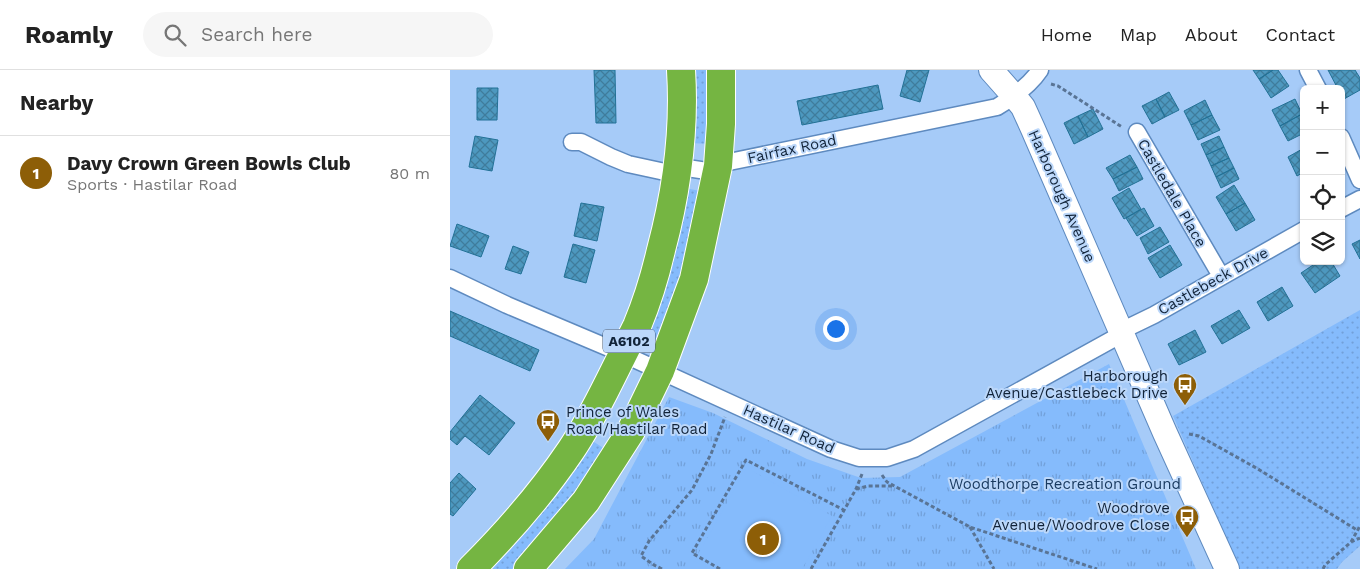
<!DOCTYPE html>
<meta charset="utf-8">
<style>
:root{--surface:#fff;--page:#f6f6f6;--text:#222;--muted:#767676;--line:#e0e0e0;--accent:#8d5e07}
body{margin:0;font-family:"Work Sans",sans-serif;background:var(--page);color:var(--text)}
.controls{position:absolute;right:15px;top:15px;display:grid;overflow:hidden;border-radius:8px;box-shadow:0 1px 4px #0004}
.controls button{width:45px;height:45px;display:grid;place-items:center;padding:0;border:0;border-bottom:1px solid var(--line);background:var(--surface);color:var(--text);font:25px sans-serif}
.you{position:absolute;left:385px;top:258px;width:18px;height:18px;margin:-12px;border:4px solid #fff;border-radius:50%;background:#1a73e8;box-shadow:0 0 0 8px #1a73e833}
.badge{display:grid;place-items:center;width:32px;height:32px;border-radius:50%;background:var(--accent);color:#fff;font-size:16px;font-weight:700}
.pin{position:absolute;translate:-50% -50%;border:2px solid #fff;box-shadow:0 1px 5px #0006}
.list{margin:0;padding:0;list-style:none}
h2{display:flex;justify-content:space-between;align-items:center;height:65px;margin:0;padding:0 20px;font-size:21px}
h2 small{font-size:16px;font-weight:400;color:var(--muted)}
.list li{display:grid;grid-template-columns:32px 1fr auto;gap:15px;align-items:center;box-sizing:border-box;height:75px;padding:0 20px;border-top:1px solid var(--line)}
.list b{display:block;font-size:19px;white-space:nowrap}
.list p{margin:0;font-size:16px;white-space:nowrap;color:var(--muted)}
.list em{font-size:16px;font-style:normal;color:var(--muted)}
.icon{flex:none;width:28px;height:28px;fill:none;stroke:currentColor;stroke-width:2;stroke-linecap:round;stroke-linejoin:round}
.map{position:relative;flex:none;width:910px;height:499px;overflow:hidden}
header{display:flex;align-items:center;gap:30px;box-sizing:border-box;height:70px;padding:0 25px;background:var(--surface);border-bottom:1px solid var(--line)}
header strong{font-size:24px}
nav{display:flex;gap:28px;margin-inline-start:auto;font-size:18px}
.search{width:350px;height:45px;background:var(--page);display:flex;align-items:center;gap:12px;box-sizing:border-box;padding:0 18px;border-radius:28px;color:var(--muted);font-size:19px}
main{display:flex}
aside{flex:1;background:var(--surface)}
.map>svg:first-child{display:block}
</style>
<header>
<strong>Roamly</strong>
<div class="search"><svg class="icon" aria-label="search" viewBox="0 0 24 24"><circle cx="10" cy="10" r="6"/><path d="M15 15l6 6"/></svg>Search here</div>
<nav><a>Home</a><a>Map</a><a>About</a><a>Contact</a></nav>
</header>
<main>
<aside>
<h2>Nearby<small></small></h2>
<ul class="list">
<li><span class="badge">1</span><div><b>Davy Crown Green Bowls Club</b><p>Sports · Hastilar Road</p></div><em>80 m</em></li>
</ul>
</aside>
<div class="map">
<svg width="910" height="499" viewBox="0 0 910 499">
<defs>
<pattern id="grass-dots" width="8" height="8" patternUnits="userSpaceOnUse" patternTransform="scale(1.25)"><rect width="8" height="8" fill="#85bbfc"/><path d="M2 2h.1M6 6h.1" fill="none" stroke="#72a0d9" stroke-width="1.8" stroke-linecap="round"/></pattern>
<pattern id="park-tufts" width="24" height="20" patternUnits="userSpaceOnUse" patternTransform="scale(1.25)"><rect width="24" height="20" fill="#85bbfc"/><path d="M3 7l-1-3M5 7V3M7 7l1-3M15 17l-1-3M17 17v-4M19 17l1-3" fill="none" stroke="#72a0d9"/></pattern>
<pattern id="building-cross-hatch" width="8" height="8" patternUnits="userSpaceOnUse" patternTransform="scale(1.25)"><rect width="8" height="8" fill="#4d98bf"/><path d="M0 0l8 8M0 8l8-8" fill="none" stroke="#3f7c9c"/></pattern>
</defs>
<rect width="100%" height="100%" fill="#a6cbf8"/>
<path fill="url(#grass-dots)" d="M 241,0 L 263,0 L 261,74 L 239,73 Z
M 235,118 L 255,122 L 210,276 L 192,267 Z
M 910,240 L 910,476 L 892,492 L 887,499 L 790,499 L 723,346 Z
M 141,370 L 158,381 L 84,477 L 62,499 L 36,499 Z"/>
<path fill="url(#park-tufts)" d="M 659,294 L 746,499 L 115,499 L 144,469 L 219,327 L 263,343 L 357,389 L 411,408 L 450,407 Z"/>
<path fill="#85bbfc" d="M 297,398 L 382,446 L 352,499 L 260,499 L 244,491 Z"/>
<path fill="url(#building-cross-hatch)" stroke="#227196" d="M 144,0 L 165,0 L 166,53 L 146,53 Z
M 457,0 L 479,0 L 470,32 L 450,26 Z
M 803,0 L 823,0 L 809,9 Z
M 823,0 L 828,0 L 839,16 L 821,28 L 809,9 Z
M 878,0 L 905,0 L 910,8 L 910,20 L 894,29 L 891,24 L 891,19 L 888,19 Z
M 428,15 L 433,39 L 352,55 L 347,31 Z
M 27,18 L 48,18 L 47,50 L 27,50 Z
M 719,22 L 729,40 L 715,47 L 706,29 Z
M 706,29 L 715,47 L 702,54 L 692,36 Z
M 845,29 L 852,44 L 830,56 L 822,40 Z
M 755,30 L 762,45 L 741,55 L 734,41 Z
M 643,39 L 653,59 L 638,67 L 628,46 Z
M 852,44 L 854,47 L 854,63 L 838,71 L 830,56 Z
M 762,45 L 770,60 L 748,70 L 741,55 Z
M 628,46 L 638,67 L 624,74 L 614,53 Z
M 25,66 L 48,70 L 42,101 L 19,97 Z
M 769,66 L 774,77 L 756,85 L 751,74 Z
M 774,77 L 779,88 L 761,96 L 756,85 Z
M 854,78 L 854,102 L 847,106 L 838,87 Z
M 680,85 L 687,97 L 663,109 L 656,98 Z
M 779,88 L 784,98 L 766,107 L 761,96 Z
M 687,97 L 693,109 L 669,121 L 663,109 Z
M 784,98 L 789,109 L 771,118 L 766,107 Z
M 784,115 L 795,133 L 776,144 L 766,127 Z
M 679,118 L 691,139 L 674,149 L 662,128 Z
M 131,133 L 154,137 L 147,171 L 124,166 Z
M 795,133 L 805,150 L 786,161 L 776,144 Z
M 694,138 L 704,156 L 687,166 L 676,148 Z
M 7,154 L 39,166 L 31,187 L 0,176 Z
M 710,157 L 719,172 L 698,184 L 690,168 Z
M 910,170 L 910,189 L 902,174 Z
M 123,174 L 145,180 L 136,213 L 114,207 Z
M 720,175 L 732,195 L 710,208 L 698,188 Z
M 63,176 L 79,182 L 71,204 L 55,199 Z
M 869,191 L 881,191 L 890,206 L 865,223 L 851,203 Z
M 832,217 L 843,236 L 818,251 L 807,232 Z
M 789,240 L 800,258 L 772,274 L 761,256 Z
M 0,241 L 89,280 L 80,301 L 0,266 Z
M 745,260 L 756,282 L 729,295 L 718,274 Z
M 30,325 L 65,353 L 39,385 L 15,366 L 7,375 L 0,369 L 0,362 Z
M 9,403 L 26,419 L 3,446 L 0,444 L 0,413 Z"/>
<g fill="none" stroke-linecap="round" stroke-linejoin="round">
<g stroke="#5e8abf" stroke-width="19">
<path id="street" d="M 858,0 L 868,19
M 687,62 L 771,206
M 891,67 L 910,110
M 122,72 L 131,72 L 161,87 L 178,94 L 215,102 L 237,98 L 257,101 L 279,92 L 547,37 C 562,28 580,15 590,0
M 891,139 L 910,129
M 0,208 L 57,235 L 173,284 L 381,379 L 409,388 L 437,388 L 464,379 L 672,264
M 671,261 L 704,245 L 854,160"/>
</g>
<g stroke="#5e8abf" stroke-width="26">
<path id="secondary" d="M 541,0 L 564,26 L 573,37 L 583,59 L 715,363 L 777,499"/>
</g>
<g stroke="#fff" stroke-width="30">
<path id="highway" d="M 21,499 C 58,462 92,423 121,380 C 136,358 148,334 160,310 C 169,292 178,274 187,256 C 197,232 205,206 211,180 C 227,120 235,62 231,0
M 78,499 L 136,431 L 181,361 L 210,301 L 244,209 L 268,96 L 271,54 L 271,0"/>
</g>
<path stroke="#597495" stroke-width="3" stroke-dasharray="4 2.5" stroke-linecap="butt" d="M 601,14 L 608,16 L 672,57
M 739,364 L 749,366 L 808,399 L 907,460
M 432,405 L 437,412 L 520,457 L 647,499
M 406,419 L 418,416 L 442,416
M 520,457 L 544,499
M 901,472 L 910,456
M 212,499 L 204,495 L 191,486 L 199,471 L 242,420 L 261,384 L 275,347
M 270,499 L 242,483 L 296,390 L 394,440
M 361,499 L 406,419 L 412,404
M 873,499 L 875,495 L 901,472 L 910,468"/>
<use href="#street" stroke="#fff" stroke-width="16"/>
<use href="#secondary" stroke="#fff" stroke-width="24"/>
<use href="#highway" stroke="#75b542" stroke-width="28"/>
</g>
<defs>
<g id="bus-pin" transform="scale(1.25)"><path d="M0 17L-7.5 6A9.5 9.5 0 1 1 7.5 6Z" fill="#8d5e07" stroke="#bbd7fa"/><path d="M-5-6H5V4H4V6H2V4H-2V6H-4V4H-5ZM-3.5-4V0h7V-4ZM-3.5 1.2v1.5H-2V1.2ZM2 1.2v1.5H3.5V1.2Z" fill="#fff"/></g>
</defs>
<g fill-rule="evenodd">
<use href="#bus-pin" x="735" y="315"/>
<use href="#bus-pin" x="98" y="351"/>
<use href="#bus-pin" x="737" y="447"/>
</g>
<g text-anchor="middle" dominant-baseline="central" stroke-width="4" stroke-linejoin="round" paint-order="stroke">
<rect fill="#bbd7fa" stroke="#445973" stroke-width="1" x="153" y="259.5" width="52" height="23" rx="4"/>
<g font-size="14" font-weight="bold" fill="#112339">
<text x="179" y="271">A6102</text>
</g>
<g font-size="15" fill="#112339" stroke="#bbd7fa">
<text transform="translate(342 79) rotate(-12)">Fairfax Road</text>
<text transform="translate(722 123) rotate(60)">Castledale Place</text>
<text transform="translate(612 126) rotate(66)">Harborough Avenue</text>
<text transform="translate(763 211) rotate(-29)">Castlebeck Drive</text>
<text transform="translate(339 359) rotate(24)">Hastilar Road</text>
</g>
<g font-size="15" fill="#112339" stroke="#bbd7fa" text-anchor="end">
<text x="718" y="306">Harborough<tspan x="718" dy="17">Avenue/Castlebeck Drive</tspan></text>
<text x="116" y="342" text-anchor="start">Prince of Wales<tspan x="116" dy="17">Road/Hastilar Road</tspan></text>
<text x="720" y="438">Woodrove<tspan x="720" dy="17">Avenue/Woodrove Close</tspan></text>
</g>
<g font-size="15" fill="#1a3b61" stroke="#bbd7fa">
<text x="615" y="414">Woodthorpe Recreation Ground</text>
</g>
</g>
</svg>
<div class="controls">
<button>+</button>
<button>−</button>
<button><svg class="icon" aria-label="locate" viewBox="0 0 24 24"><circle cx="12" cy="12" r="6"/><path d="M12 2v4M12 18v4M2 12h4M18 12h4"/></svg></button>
<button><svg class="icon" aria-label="layers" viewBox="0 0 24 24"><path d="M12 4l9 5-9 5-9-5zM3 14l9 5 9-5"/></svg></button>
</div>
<div class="you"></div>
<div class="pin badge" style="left:313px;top:469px">1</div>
</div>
</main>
